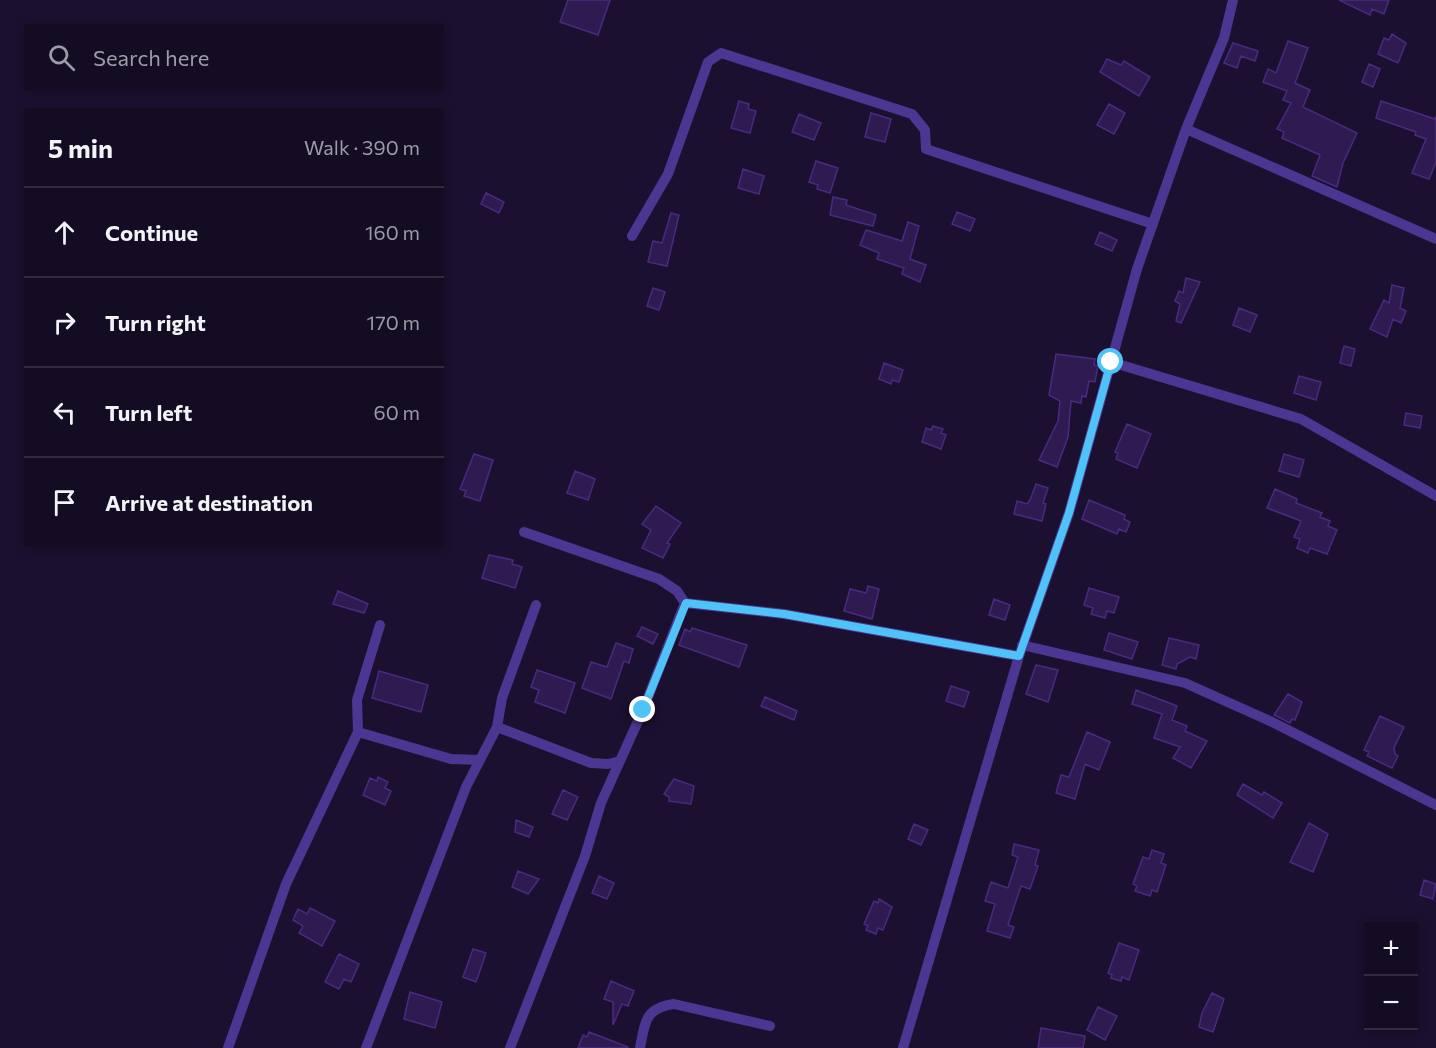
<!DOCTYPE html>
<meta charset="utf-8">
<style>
:root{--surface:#140c23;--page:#211a30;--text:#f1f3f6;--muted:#9d9ba6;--line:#332c41}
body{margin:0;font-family:Commissioner,sans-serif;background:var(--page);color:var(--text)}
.controls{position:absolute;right:18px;bottom:18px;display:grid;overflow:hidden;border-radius:0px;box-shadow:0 3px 9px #0003}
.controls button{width:54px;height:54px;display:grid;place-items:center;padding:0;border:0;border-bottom:2px solid var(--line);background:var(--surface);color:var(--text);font:30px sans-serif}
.stop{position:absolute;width:18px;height:18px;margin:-14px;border:4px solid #4fc3f7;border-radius:50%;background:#fff}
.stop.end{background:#4fc3f7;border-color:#fff;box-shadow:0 2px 6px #0008}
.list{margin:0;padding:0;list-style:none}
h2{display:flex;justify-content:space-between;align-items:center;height:78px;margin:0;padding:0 24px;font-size:26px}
h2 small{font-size:20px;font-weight:400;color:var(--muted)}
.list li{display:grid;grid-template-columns:39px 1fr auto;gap:18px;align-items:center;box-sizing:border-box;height:90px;padding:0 24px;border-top:2px solid var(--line)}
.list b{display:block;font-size:22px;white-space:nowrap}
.list em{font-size:20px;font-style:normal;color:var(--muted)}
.icon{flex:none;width:33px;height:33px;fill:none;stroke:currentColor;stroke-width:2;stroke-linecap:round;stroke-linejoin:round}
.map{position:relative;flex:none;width:1436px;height:1048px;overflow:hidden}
.search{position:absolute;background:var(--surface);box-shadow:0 3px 9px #0003;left:24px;top:24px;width:420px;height:66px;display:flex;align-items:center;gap:15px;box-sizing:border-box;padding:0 21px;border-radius:0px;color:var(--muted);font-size:22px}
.panel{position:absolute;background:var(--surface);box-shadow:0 3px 9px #0003;left:24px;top:108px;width:420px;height:438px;border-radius:0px}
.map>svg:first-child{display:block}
</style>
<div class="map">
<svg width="1436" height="1048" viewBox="0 0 1436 1048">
<rect width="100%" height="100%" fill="#1b102f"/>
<path fill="#2f1a52" stroke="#4a2a80" stroke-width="1.5" d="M 568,0 L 610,0 L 598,35 L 560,22 Z
M 1339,0 L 1389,0 L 1384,14 L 1372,9 L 1370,15 Z
M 1392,34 L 1406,43 L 1398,63 L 1378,54 L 1384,38 L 1389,40 Z
M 1288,41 L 1308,48 L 1295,83 L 1310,90 L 1303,107 L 1357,133 L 1343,163 L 1337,187 L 1312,176 L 1320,155 L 1282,138 L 1284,132 L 1277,129 L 1291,103 L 1283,100 L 1287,91 L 1263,82 L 1268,69 L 1276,73 Z
M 1233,43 L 1258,51 L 1255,61 L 1241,56 L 1237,68 L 1224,63 Z
M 1107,59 L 1121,65 L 1124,61 L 1150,77 L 1139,96 L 1100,72 Z
M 1369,64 L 1380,69 L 1373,87 L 1362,82 Z
M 739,101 L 749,104 L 748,109 L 756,111 L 750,133 L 731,128 Z
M 1381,101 L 1435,119 L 1436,116 L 1436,162 L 1429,179 L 1412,173 L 1426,139 L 1415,135 L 1416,132 L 1376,118 Z
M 1109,104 L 1125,113 L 1114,134 L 1097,125 Z
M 871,113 L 891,119 L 885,142 L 865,137 Z
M 799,114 L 821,123 L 814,140 L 792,132 Z
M 816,161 L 838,168 L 830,193 L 817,189 L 818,185 L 809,182 Z
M 743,169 L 764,176 L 759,194 L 738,188 Z
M 486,193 L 504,202 L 499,213 L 481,204 Z
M 833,197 L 847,200 L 846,205 L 876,215 L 873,226 L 830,215 Z
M 957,212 L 975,219 L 970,231 L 952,224 Z
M 671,213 L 679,215 L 667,266 L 648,262 L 653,241 L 662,243 Z
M 908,222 L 919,226 L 910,259 L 926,265 L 920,282 L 902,274 L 904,268 L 877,259 L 879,253 L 860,245 L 866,230 L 902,241 Z
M 1100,232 L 1117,240 L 1112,251 L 1095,244 Z
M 1186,278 L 1200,282 L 1181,323 L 1176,321 L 1180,304 L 1175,301 L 1179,291 L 1183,293 Z
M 1392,285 L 1404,288 L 1400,308 L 1406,311 L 1401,323 L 1393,319 L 1387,337 L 1370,329 L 1384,300 L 1389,303 Z
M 653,288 L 665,292 L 659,310 L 647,306 Z
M 1239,308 L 1257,315 L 1250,332 L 1233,325 Z
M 1344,346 L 1355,349 L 1351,366 L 1340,363 Z
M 1056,354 L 1095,359 L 1094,365 L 1098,366 L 1095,382 L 1089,381 L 1086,397 L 1082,396 L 1081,403 L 1071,401 L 1068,437 L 1057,467 L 1039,460 L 1058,421 L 1060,401 L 1049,395 Z
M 884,363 L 903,370 L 899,382 L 892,380 L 891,384 L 879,379 Z
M 1299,376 L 1321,382 L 1316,400 L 1294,393 Z
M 1406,413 L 1422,416 L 1420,428 L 1404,425 Z
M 1127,424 L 1151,434 L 1137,468 L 1116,459 L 1118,453 L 1115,452 Z
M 933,426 L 943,429 L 941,433 L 946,435 L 941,449 L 922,442 L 926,428 L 931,430 Z
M 474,454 L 493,460 L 480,501 L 464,496 L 466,491 L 460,489 Z
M 1284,454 L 1304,460 L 1299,477 L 1279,471 Z
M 575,471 L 595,479 L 588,500 L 567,493 Z
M 1036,484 L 1048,488 L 1043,503 L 1046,504 L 1042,521 L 1014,514 L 1017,501 L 1027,504 L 1030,500 Z
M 1275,489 L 1297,499 L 1296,503 L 1322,513 L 1320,517 L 1330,521 L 1328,526 L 1337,530 L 1327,554 L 1310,548 L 1308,553 L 1297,548 L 1300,539 L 1294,537 L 1301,521 L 1267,508 Z
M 1089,500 L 1125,515 L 1124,519 L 1130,522 L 1126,532 L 1119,529 L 1117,534 L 1082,519 Z
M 656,506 L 681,523 L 667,543 L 670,544 L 663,558 L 642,548 L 651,530 L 642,524 Z
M 489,555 L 513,560 L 512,564 L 522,567 L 515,588 L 482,578 Z
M 868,586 L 879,589 L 872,619 L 844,611 L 850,589 L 866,593 Z
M 1089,588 L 1119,597 L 1114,613 L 1107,611 L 1105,618 L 1091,614 L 1093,608 L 1084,605 Z
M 338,591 L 368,604 L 364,613 L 333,604 Z
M 994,599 L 1010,605 L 1005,620 L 989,615 Z
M 642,627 L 658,634 L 653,644 L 637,636 Z
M 692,628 L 747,645 L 739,667 L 679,645 L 685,629 L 690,632 Z
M 1109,633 L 1138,642 L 1132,659 L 1104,650 Z
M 1169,638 L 1199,645 L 1196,659 L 1190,657 L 1177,664 L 1176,669 L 1162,665 Z
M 616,643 L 633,649 L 629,663 L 624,661 L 611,699 L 582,688 L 591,662 L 607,667 Z
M 1036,665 L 1058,670 L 1048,702 L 1026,694 Z
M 537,670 L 575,683 L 565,713 L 535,702 L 539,690 L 531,687 Z
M 379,671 L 428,685 L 421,712 L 372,698 Z
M 951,686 L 969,692 L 964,707 L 946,701 Z
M 1136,690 L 1177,706 L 1172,720 L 1187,726 L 1185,731 L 1207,741 L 1191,768 L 1173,758 L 1180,747 L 1154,738 L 1162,714 L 1132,704 Z
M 1288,694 L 1302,702 L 1295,720 L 1292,719 L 1290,723 L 1274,715 Z
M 765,697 L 797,711 L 794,720 L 761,706 Z
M 1380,716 L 1404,727 L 1394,748 L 1395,754 L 1398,756 L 1392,768 L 1367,756 L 1369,752 L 1364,750 Z
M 1087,732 L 1110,742 L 1099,770 L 1085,764 L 1075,799 L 1056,793 L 1061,775 L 1069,777 Z
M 378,777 L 388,782 L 385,788 L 391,791 L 385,805 L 363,795 L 370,778 L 377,781 Z
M 674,779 L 694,786 L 691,804 L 669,801 L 669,797 L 664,794 Z
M 1243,784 L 1262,795 L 1264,792 L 1282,803 L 1273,818 L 1237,795 Z
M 563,790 L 578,797 L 567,820 L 552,814 Z
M 516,820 L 533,827 L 529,837 L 515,832 Z
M 1309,823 L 1328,834 L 1313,872 L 1290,862 Z
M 914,824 L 928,830 L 921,845 L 908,839 Z
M 1014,844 L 1039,850 L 1035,865 L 1038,866 L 1030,889 L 1021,886 L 1008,925 L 1014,927 L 1010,938 L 987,931 L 995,904 L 985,901 L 991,882 L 1008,888 L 1018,857 L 1012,855 Z
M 1152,850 L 1164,854 L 1161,863 L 1166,865 L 1157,892 L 1152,890 L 1150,896 L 1135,891 L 1137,886 L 1133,884 L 1143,857 L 1149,859 Z
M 518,871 L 539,879 L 528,894 L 512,887 Z
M 599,876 L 614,883 L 607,899 L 592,893 Z
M 1424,880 L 1436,884 L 1433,899 L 1420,895 Z
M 879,899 L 892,907 L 883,930 L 878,928 L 876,934 L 866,930 L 868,926 L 864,924 L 874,901 L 878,903 Z
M 310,908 L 335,921 L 322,946 L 299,933 L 303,926 L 293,920 L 298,909 L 307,914 Z
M 1119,943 L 1139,950 L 1129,980 L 1122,977 L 1121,981 L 1111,978 L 1112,975 L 1108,973 Z
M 473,949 L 486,953 L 476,982 L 463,977 Z
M 339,954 L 359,964 L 351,982 L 344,979 L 339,989 L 325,982 Z
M 611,981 L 634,991 L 628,1006 L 622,1004 L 613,1025 L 613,1002 L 604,999 Z
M 410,992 L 442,1002 L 435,1028 L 404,1019 Z
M 1212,993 L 1224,999 L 1213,1032 L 1199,1027 L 1202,1013 Z
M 1098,1007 L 1117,1016 L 1105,1040 L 1087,1030 Z
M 1041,1028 L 1085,1036 L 1083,1048 L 1038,1048 Z
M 589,1032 L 628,1047 L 628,1048 L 578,1048 L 583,1035 L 587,1037 Z"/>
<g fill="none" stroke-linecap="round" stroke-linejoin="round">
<path stroke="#4b3792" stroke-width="10" d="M 1186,129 L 1436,239
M 632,236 L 668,174 L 708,62 L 721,53 L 912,114 L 925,130 L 926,149 L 1153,224
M 1111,362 L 1301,419 L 1436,496
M 524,532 L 659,579 L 677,591 L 685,603 L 784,614 L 1019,656
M 1022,645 L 1185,683 L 1270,721 L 1436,805
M 497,727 L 591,763 L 608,764 L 620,761
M 358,732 L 451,759 L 480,760
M 228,1048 L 286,884 L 358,732 L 357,700 L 380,625
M 366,1048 L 466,787 L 497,727 L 502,698 L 536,605
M 510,1048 L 585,856 L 601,803 L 643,710 L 685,603
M 640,1048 C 645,1022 645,1008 674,1004 L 770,1026
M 903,1048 L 1019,656 L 1069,513 L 1137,269 L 1186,129 L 1224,38 L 1233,0"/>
</g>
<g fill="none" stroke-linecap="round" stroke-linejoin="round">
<path stroke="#4fc3f7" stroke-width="8" d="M 643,710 L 686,603 L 784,614 L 1019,656 L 1069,513 L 1111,362"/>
</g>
</svg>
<div class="controls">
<button>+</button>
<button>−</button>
</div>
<div class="stop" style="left:1111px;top:362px"></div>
<div class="stop end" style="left:643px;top:710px"></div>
<div class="search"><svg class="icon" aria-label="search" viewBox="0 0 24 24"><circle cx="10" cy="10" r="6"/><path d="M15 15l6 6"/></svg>Search here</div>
<section class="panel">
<h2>5 min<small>Walk · 390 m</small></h2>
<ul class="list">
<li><svg class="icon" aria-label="ahead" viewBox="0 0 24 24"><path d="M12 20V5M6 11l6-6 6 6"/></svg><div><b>Continue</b></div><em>160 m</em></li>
<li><svg class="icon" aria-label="right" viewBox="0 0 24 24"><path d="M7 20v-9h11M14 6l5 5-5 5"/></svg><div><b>Turn right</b></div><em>170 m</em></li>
<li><svg class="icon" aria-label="left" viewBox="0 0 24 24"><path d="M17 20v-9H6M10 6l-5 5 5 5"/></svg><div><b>Turn left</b></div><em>60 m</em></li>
<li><svg class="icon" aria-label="arrive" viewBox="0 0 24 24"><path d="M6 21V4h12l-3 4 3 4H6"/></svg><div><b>Arrive at destination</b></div></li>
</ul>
</section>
</div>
